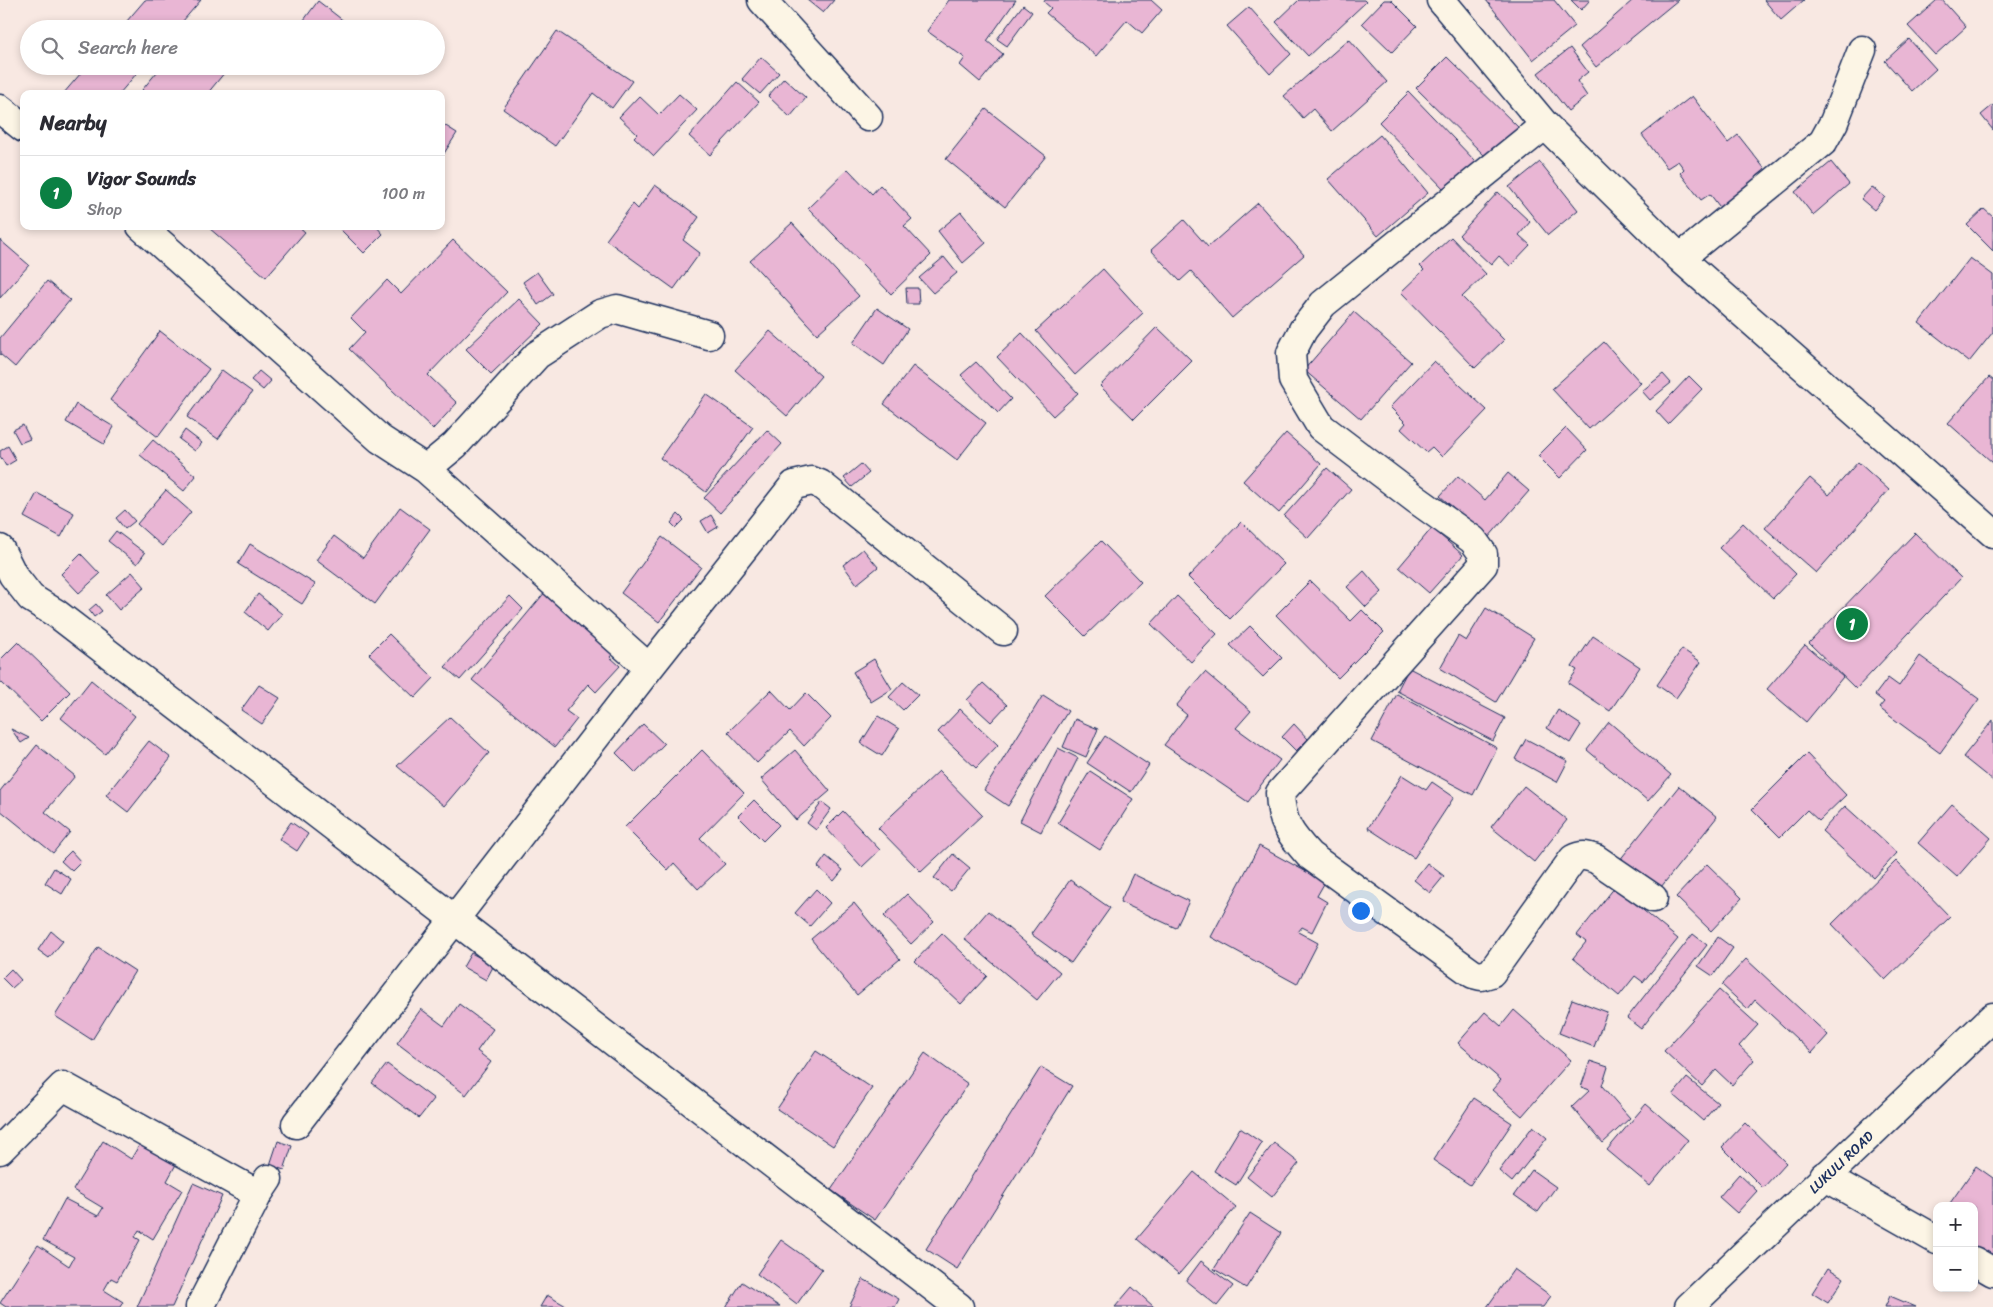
<!DOCTYPE html>
<meta charset="utf-8">
<style>
:root{--surface:#fff;--page:#f7f7f7;--text:#2b2b33;--muted:#7c7c81;--line:#e1e1e2;--accent:#0b8043}
body{margin:0;font-family:Sriracha,sans-serif;background:var(--page);color:var(--text)}
.controls{position:absolute;right:15px;bottom:15px;display:grid;overflow:hidden;border-radius:10px;box-shadow:0 2px 8px #0003}
.controls button{width:45px;height:45px;display:grid;place-items:center;padding:0;border:0;border-bottom:1px solid var(--line);background:var(--surface);color:var(--text);font:25px sans-serif}
.you{position:absolute;left:1360px;top:910px;width:18px;height:18px;margin:-12px;border:4px solid #fff;border-radius:50%;background:#1a73e8;box-shadow:0 0 0 8px #1a73e833}
.badge{display:grid;place-items:center;width:32px;height:32px;border-radius:50%;background:var(--accent);color:#fff;font-size:16px;font-weight:700}
.pin{position:absolute;translate:-50% -50%;border:2px solid #fff;box-shadow:0 1px 5px #0006}
.list{margin:0;padding:0;list-style:none}
h2{display:flex;justify-content:space-between;align-items:center;height:65px;margin:0;padding:0 20px;font-size:21px}
h2 small{font-size:16px;font-weight:400;color:var(--muted)}
.list li{display:grid;grid-template-columns:32px 1fr auto;gap:15px;align-items:center;box-sizing:border-box;height:75px;padding:0 20px;border-top:1px solid var(--line)}
.list b{display:block;font-size:19px;white-space:nowrap}
.list p{margin:0;font-size:16px;white-space:nowrap;color:var(--muted)}
.list em{font-size:16px;font-style:normal;color:var(--muted)}
.icon{flex:none;width:28px;height:28px;fill:none;stroke:currentColor;stroke-width:2;stroke-linecap:round;stroke-linejoin:round}
.map{position:relative;flex:none;width:1993px;height:1307px;overflow:hidden}
.search{position:absolute;background:var(--surface);box-shadow:0 2px 8px #0003;left:20px;top:20px;width:425px;height:55px;display:flex;align-items:center;gap:12px;box-sizing:border-box;padding:0 18px;border-radius:28px;color:var(--muted);font-size:19px}
.panel{position:absolute;background:var(--surface);box-shadow:0 2px 8px #0003;left:20px;top:90px;width:425px;height:140px;border-radius:10px}
.map>svg:first-child{display:block}
</style>
<div class="map">
<svg width="1993" height="1307" viewBox="0 0 1993 1307">
<rect width="100%" height="100%" fill="#f8e8e2"/>
<filter id="ink" filterUnits="userSpaceOnUse"><feTurbulence type="fractalNoise" baseFrequency=".02" numOctaves="2"/><feDisplacementMap in="SourceGraphic" scale="10" xChannelSelector="R" yChannelSelector="G"/><feConvolveMatrix kernelMatrix="1 2 1 2 8 2 1 2 1" color-interpolation-filters="sRGB"/></filter>
<g filter="url(#ink)">
<path fill="#e9b6d4" stroke="#1b2f5e" d="M 145,0 L 201,0 L 176,29 L 120,29 Z
M 807,0 L 834,0 L 823,13 Z
M 949,0 L 1016,0 L 987,41 L 1003,54 L 980,82 L 960,65 L 965,58 L 927,31 Z
M 1045,0 L 1151,0 L 1162,10 L 1142,33 L 1127,20 L 1096,56 L 1046,13 L 1051,8 L 1044,2 Z
M 1299,0 L 1364,0 L 1366,2 L 1308,56 L 1276,22 Z
M 1384,0 L 1391,0 L 1417,26 L 1392,52 L 1362,23 Z
M 1486,0 L 1554,0 L 1575,26 L 1533,60 Z
M 1571,0 L 1590,0 L 1581,10 Z
M 1633,0 L 1678,0 L 1596,67 L 1580,47 Z
M 1764,0 L 1804,0 L 1781,20 Z
M 1937,0 L 1942,0 L 1966,27 L 1935,55 L 1908,26 Z
M 318,1 L 354,29 L 307,29 L 301,24 Z
M 1023,5 L 1032,12 L 1007,46 L 997,39 Z
M 1249,7 L 1291,54 L 1270,74 L 1227,26 Z
M 557,31 L 632,81 L 612,108 L 593,93 L 555,146 L 503,109 Z
M 1349,39 L 1387,82 L 1332,131 L 1313,109 L 1303,118 L 1284,96 Z
M 1909,39 L 1936,69 L 1912,91 L 1885,61 Z
M 1570,48 L 1588,72 L 1577,81 L 1587,96 L 1568,111 L 1538,73 Z
M 761,57 L 779,73 L 760,94 L 742,79 Z
M 1447,57 L 1524,133 L 1493,164 L 1416,88 Z
M 87,66 L 143,66 L 119,94 L 63,94 Z
M 162,66 L 230,66 L 207,94 L 147,94 L 142,90 Z
M 784,78 L 806,98 L 790,117 L 768,96 Z
M 737,82 L 759,102 L 710,155 L 689,136 Z
M 1409,92 L 1476,162 L 1446,191 L 1379,122 Z
M 679,94 L 697,110 L 654,156 L 634,137 L 637,134 L 619,117 L 639,96 L 659,115 Z
M 1692,96 L 1728,143 L 1738,135 L 1772,178 L 1725,214 L 1710,194 L 1701,200 L 1680,173 L 1684,169 L 1678,161 L 1667,168 L 1642,135 Z
M 1993,105 L 1993,130 L 1981,115 Z
M 986,109 L 1046,156 L 1005,207 L 946,159 Z
M 441,123 L 457,133 L 443,155 L 441,154 Z
M 1380,135 L 1428,193 L 1378,236 L 1328,179 Z
M 1540,162 L 1578,210 L 1548,235 L 1509,187 Z
M 1831,162 L 1849,184 L 1813,215 L 1795,192 Z
M 848,169 L 872,194 L 880,185 L 912,219 L 904,226 L 931,255 L 891,294 L 808,208 Z
M 655,185 L 699,217 L 683,240 L 700,253 L 674,289 L 606,240 L 633,204 L 638,209 Z
M 1872,187 L 1885,197 L 1874,210 L 1861,199 Z
M 1498,192 L 1530,222 L 1519,235 L 1530,245 L 1510,266 L 1499,256 L 1491,265 L 1459,235 Z
M 1258,203 L 1304,255 L 1232,318 L 1191,271 L 1180,281 L 1151,250 L 1184,220 L 1208,247 Z
M 1984,209 L 1993,217 L 1993,251 L 1967,225 Z
M 961,212 L 986,243 L 963,263 L 938,231 Z
M 792,223 L 859,296 L 817,334 L 750,261 Z
M 210,226 L 298,226 L 305,232 L 266,277 L 209,228 Z
M 337,226 L 376,226 L 383,234 L 364,253 Z
M 1451,237 L 1486,274 L 1462,297 L 1504,340 L 1475,368 L 1401,292 L 1424,270 L 1420,266 Z
M 0,240 L 29,265 L 0,298 Z
M 453,240 L 507,292 L 428,375 L 457,403 L 433,429 L 349,349 L 365,332 L 351,318 L 387,280 L 401,294 Z
M 944,257 L 957,273 L 933,293 L 919,278 Z
M 1970,258 L 1993,275 L 1993,332 L 1969,362 L 1919,323 Z
M 1103,269 L 1143,313 L 1075,375 L 1036,331 Z
M 537,272 L 553,294 L 538,305 L 523,282 Z
M 47,281 L 70,300 L 15,367 L 0,354 L 0,338 Z
M 906,288 L 918,288 L 919,304 L 907,304 Z
M 519,299 L 543,324 L 491,374 L 466,349 Z
M 877,308 L 908,329 L 884,365 L 853,343 Z
M 1354,312 L 1411,362 L 1361,419 L 1304,370 Z
M 1157,327 L 1192,361 L 1134,419 L 1100,386 Z
M 160,331 L 209,369 L 158,437 L 110,400 Z
M 770,331 L 821,376 L 787,416 L 735,370 Z
M 1022,333 L 1078,393 L 1053,416 L 997,357 Z
M 1604,342 L 1641,383 L 1589,429 L 1552,389 Z
M 1434,361 L 1487,410 L 1442,457 L 1432,447 L 1426,452 L 1401,429 L 1406,423 L 1390,407 Z
M 976,362 L 1011,399 L 998,413 L 961,375 Z
M 913,366 L 986,423 L 957,460 L 884,404 Z
M 222,370 L 252,392 L 218,439 L 187,417 Z
M 259,371 L 271,381 L 263,390 L 251,380 Z
M 1663,374 L 1671,383 L 1650,400 L 1642,391 Z
M 1689,376 L 1702,389 L 1668,424 L 1656,411 Z
M 1989,377 L 1993,380 L 1993,463 L 1948,423 Z
M 706,394 L 753,427 L 706,492 L 660,458 Z
M 76,404 L 114,427 L 104,444 L 66,422 Z
M 23,425 L 30,439 L 20,443 L 13,430 Z
M 1566,428 L 1587,450 L 1560,478 L 1538,456 Z
M 185,430 L 202,443 L 195,451 L 179,439 Z
M 767,430 L 782,444 L 720,513 L 704,498 Z
M 1286,433 L 1321,464 L 1279,513 L 1243,481 Z
M 153,440 L 196,476 L 184,491 L 140,455 Z
M 8,446 L 16,460 L 6,466 L 0,456 L 0,451 Z
M 1858,462 L 1889,490 L 1816,573 L 1765,528 L 1810,478 L 1829,495 Z
M 861,464 L 869,473 L 852,487 L 844,478 Z
M 1327,468 L 1351,489 L 1308,538 L 1284,516 Z
M 1508,473 L 1529,491 L 1488,538 L 1440,496 L 1458,476 L 1485,500 Z
M 166,490 L 191,512 L 162,546 L 137,524 Z
M 37,493 L 74,513 L 61,537 L 24,517 Z
M 400,507 L 430,529 L 375,604 L 316,560 L 334,536 L 363,558 Z
M 125,510 L 135,521 L 125,529 L 116,518 Z
M 678,514 L 684,520 L 676,528 L 671,523 Z
M 711,515 L 718,527 L 708,533 L 701,521 Z
M 1241,522 L 1284,564 L 1230,619 L 1188,577 Z
M 1743,523 L 1796,574 L 1773,598 L 1719,548 Z
M 1432,528 L 1463,555 L 1429,593 L 1399,567 Z
M 116,531 L 145,553 L 137,564 L 108,541 Z
M 1915,533 L 1961,578 L 1856,689 L 1809,643 Z
M 662,537 L 701,567 L 659,622 L 621,593 Z
M 1101,541 L 1141,582 L 1085,636 L 1045,596 Z
M 250,544 L 315,584 L 302,604 L 238,564 Z
M 863,549 L 878,567 L 857,584 L 843,565 Z
M 81,554 L 100,574 L 79,593 L 61,574 Z
M 1364,571 L 1382,592 L 1366,607 L 1347,587 Z
M 132,572 L 145,587 L 119,610 L 106,595 Z
M 1310,581 L 1351,621 L 1362,610 L 1384,632 L 1338,678 L 1276,615 Z
M 546,591 L 616,650 L 610,657 L 620,666 L 596,692 L 588,684 L 566,711 L 577,719 L 555,747 L 472,680 Z
M 258,594 L 282,614 L 268,631 L 245,612 Z
M 510,596 L 523,609 L 460,680 L 445,667 Z
M 1177,596 L 1217,634 L 1191,662 L 1151,624 Z
M 96,604 L 102,611 L 94,617 L 89,610 Z
M 1486,608 L 1534,638 L 1496,702 L 1440,668 L 1458,636 L 1466,641 Z
M 1250,626 L 1282,658 L 1263,677 L 1230,645 Z
M 389,634 L 434,678 L 415,698 L 369,654 Z
M 1593,636 L 1640,667 L 1610,711 L 1568,683 L 1577,670 L 1572,667 Z
M 18,642 L 70,692 L 41,721 L 0,681 L 0,660 Z
M 1805,645 L 1843,677 L 1806,722 L 1767,689 Z
M 1682,649 L 1701,662 L 1676,698 L 1657,685 Z
M 1920,656 L 1979,699 L 1940,753 L 1879,708 L 1884,702 L 1875,695 L 1888,678 L 1899,686 Z
M 874,659 L 892,689 L 871,702 L 853,672 Z
M 1409,668 L 1505,718 L 1493,741 L 1397,691 Z
M 1205,672 L 1251,711 L 1236,728 L 1280,760 L 1248,802 L 1164,745 L 1187,715 L 1176,706 Z
M 91,680 L 135,716 L 105,754 L 61,718 Z
M 903,682 L 918,695 L 903,710 L 889,697 Z
M 983,683 L 1007,705 L 991,722 L 967,700 Z
M 259,685 L 280,698 L 262,724 L 241,710 Z
M 771,690 L 790,710 L 806,693 L 831,718 L 804,746 L 790,731 L 757,763 L 728,732 Z
M 1397,694 L 1497,748 L 1473,795 L 1372,741 Z
M 1043,695 L 1068,711 L 1008,806 L 984,790 Z
M 960,709 L 998,745 L 976,768 L 938,732 Z
M 1558,710 L 1581,725 L 1570,743 L 1547,728 Z
M 878,716 L 899,729 L 882,756 L 861,743 Z
M 450,717 L 489,753 L 444,806 L 397,766 Z
M 1075,719 L 1098,729 L 1086,757 L 1063,747 Z
M 1993,720 L 1993,781 L 1963,757 Z
M 1609,722 L 1671,775 L 1648,801 L 1587,750 Z
M 643,724 L 664,744 L 636,773 L 616,753 Z
M 1294,724 L 1308,739 L 1296,751 L 1282,737 Z
M 11,729 L 29,738 L 21,743 Z
M 1105,736 L 1149,765 L 1131,792 L 1087,763 Z
M 1526,739 L 1568,761 L 1557,782 L 1515,759 Z
M 149,741 L 171,758 L 128,812 L 106,795 Z
M 37,745 L 75,776 L 45,812 L 70,832 L 53,853 L 0,810 L 0,791 Z
M 1058,748 L 1078,758 L 1041,832 L 1020,821 Z
M 702,750 L 744,793 L 700,838 L 725,864 L 698,889 L 674,863 L 668,870 L 625,827 Z
M 795,750 L 830,791 L 796,820 L 761,779 Z
M 1807,754 L 1846,795 L 1819,821 L 1807,810 L 1780,837 L 1752,809 Z
M 939,771 L 982,815 L 921,872 L 878,828 Z
M 1090,771 L 1133,799 L 1100,850 L 1058,823 Z
M 1402,775 L 1426,790 L 1432,782 L 1454,797 L 1414,858 L 1368,828 Z
M 1524,786 L 1567,820 L 1534,862 L 1491,827 Z
M 1679,786 L 1717,817 L 1657,892 L 1619,861 Z
M 754,800 L 779,825 L 763,841 L 738,816 Z
M 822,802 L 831,809 L 816,830 L 807,823 Z
M 1952,804 L 1991,838 L 1957,877 L 1918,843 Z
M 1845,806 L 1897,853 L 1874,878 L 1822,831 Z
M 843,811 L 880,850 L 862,867 L 826,828 Z
M 291,822 L 308,834 L 297,851 L 279,839 Z
M 1259,846 L 1325,882 L 1317,896 L 1327,902 L 1312,932 L 1302,927 L 1298,932 L 1318,943 L 1297,984 L 1211,937 Z
M 71,851 L 81,862 L 72,871 L 61,861 Z
M 953,854 L 970,868 L 951,891 L 934,878 Z
M 826,856 L 843,870 L 834,881 L 818,867 Z
M 1896,861 L 1950,917 L 1885,980 L 1832,924 Z
M 1427,863 L 1444,876 L 1430,893 L 1414,880 Z
M 1707,864 L 1742,898 L 1711,931 L 1676,897 Z
M 54,868 L 71,879 L 62,894 L 45,883 Z
M 1133,874 L 1189,901 L 1176,928 L 1120,902 Z
M 1070,880 L 1110,908 L 1071,963 L 1031,934 Z
M 1615,887 L 1678,939 L 1643,982 L 1635,976 L 1619,996 L 1573,958 L 1586,942 L 1577,935 Z
M 816,889 L 830,903 L 810,926 L 795,913 Z
M 907,894 L 934,922 L 911,944 L 884,916 Z
M 854,903 L 900,959 L 857,995 L 811,939 Z
M 988,911 L 1060,972 L 1037,1000 L 964,939 Z
M 51,931 L 63,941 L 49,958 L 38,950 Z
M 942,933 L 987,976 L 961,1004 L 915,961 Z
M 1693,934 L 1707,945 L 1641,1029 L 1627,1018 Z
M 1718,937 L 1733,948 L 1713,976 L 1698,966 Z
M 98,947 L 135,971 L 92,1040 L 55,1016 Z
M 471,953 L 494,965 L 486,980 L 463,967 Z
M 1746,959 L 1828,1035 L 1812,1053 L 1755,1000 L 1748,1009 L 1722,985 Z
M 11,969 L 21,980 L 12,988 L 2,978 Z
M 1719,990 L 1758,1025 L 1739,1046 L 1754,1060 L 1732,1085 L 1716,1070 L 1702,1086 L 1664,1051 Z
M 1572,999 L 1607,1012 L 1594,1047 L 1559,1033 Z
M 459,1004 L 493,1029 L 477,1051 L 491,1062 L 466,1095 L 397,1043 L 421,1009 L 444,1026 Z
M 1514,1010 L 1571,1060 L 1522,1116 L 1492,1090 L 1501,1080 L 1458,1043 L 1485,1012 L 1501,1026 Z
M 816,1051 L 872,1088 L 833,1146 L 777,1109 Z
M 925,1053 L 968,1084 L 875,1220 L 831,1190 Z
M 1590,1061 L 1608,1067 L 1602,1086 L 1630,1118 L 1603,1143 L 1572,1107 L 1590,1090 L 1581,1087 Z
M 387,1064 L 434,1099 L 419,1118 L 372,1083 Z
M 1041,1067 L 1072,1086 L 957,1269 L 926,1249 Z
M 1687,1078 L 1718,1103 L 1703,1121 L 1673,1095 Z
M 1474,1098 L 1512,1123 L 1470,1185 L 1433,1160 Z
M 1646,1104 L 1688,1140 L 1650,1186 L 1607,1150 Z
M 1745,1123 L 1786,1163 L 1763,1188 L 1722,1147 Z
M 1533,1126 L 1547,1138 L 1512,1182 L 1499,1171 Z
M 1240,1128 L 1262,1143 L 1236,1185 L 1214,1171 Z
M 144,1137 L 180,1157 L 167,1181 L 182,1190 L 153,1239 L 139,1230 L 135,1237 L 140,1240 L 117,1281 L 111,1278 L 104,1290 L 123,1302 L 120,1307 L 6,1307 L 0,1303 L 38,1245 L 69,1266 L 74,1257 L 43,1240 L 65,1199 L 98,1216 L 103,1208 L 73,1190 L 103,1141 L 131,1159 Z
M 278,1141 L 292,1146 L 284,1170 L 270,1165 Z
M 1274,1143 L 1299,1163 L 1272,1197 L 1247,1177 Z
M 1976,1166 L 1993,1178 L 1993,1263 L 1974,1251 L 1974,1206 L 1948,1206 Z
M 1532,1170 L 1556,1187 L 1538,1212 L 1514,1195 Z
M 1194,1172 L 1236,1207 L 1179,1274 L 1137,1239 Z
M 1739,1174 L 1757,1191 L 1737,1213 L 1719,1197 Z
M 193,1183 L 222,1196 L 172,1307 L 137,1307 Z
M 1250,1213 L 1281,1233 L 1246,1288 L 1214,1269 Z
M 781,1240 L 822,1269 L 797,1304 L 757,1274 Z
M 1201,1261 L 1233,1286 L 1217,1306 L 1186,1281 Z
M 1828,1268 L 1844,1278 L 1828,1303 L 1812,1293 Z
M 1514,1269 L 1551,1296 L 1543,1307 L 1487,1307 Z
M 863,1279 L 899,1299 L 895,1307 L 849,1307 Z
M 742,1282 L 780,1307 L 726,1307 Z
M 1132,1287 L 1154,1307 L 1115,1307 Z
M 547,1295 L 568,1307 L 540,1307 Z
M 1890,1296 L 1916,1307 L 1885,1307 Z"/>
<g fill="none" stroke-linecap="round" stroke-linejoin="round">
<g stroke="#1b2f5e" stroke-width="31">
<path id="minor" d="M 762,0 L 868,117
M 1441,0 L 1545,125 L 1680,258 L 1993,533
M 0,109 L 24,128
M 1545,125 L 1323,304 L 1303,330 L 1291,353 L 1293,380 L 1321,427 L 1417,500 L 1473,540 L 1483,554 L 1483,565 L 1280,793 C 1281,823 1290,834 1309,855 L 1473,974 L 1481,976 L 1491,973 L 1573,859 C 1582,854 1587,856 1596,859 L 1653,898
M 141,226 L 380,439 L 426,469 L 455,445 L 537,355 L 600,314 L 617,309 L 709,335
M 1680,258 L 1823,142 L 1834,122 L 1862,50
M 426,469 L 649,668
M 0,549 L 13,575 L 31,598 L 57,614 L 959,1307
M 296,1124 L 649,668 L 794,485 L 812,481 L 820,484 L 1003,631
M 0,1150 L 63,1086 L 258,1194
M 1824,1176 L 1937,1240
M 1974,1261 L 1993,1272
M 200,1307 L 258,1194 L 268,1179"/>
</g>
<g stroke="#1b2f5e" stroke-width="31">
<g id="tertiary">
<path id="s1" d="M 1689,1307 L 1993,1017"/>
</g>
</g>
<use href="#minor" stroke="#fcf5e5" stroke-width="28"/>
<use href="#tertiary" stroke="#fcf5e5" stroke-width="28"/>
</g>
</g>
<g text-anchor="middle" dominant-baseline="central" stroke-width="5" stroke-linejoin="round" paint-order="stroke">
<g font-size="14" fill="#1b2f5e" stroke="#fcf5e5">
<text stroke="none"><textPath href="#s1" startOffset="210">LUKULI ROAD</textPath></text>
</g>
</g>
</svg>
<div class="controls">
<button>+</button>
<button>−</button>
</div>
<div class="you"></div>
<div class="pin badge" style="left:1852px;top:624px">1</div>
<div class="search"><svg class="icon" aria-label="search" viewBox="0 0 24 24"><circle cx="10" cy="10" r="6"/><path d="M15 15l6 6"/></svg>Search here</div>
<section class="panel">
<h2>Nearby<small></small></h2>
<ul class="list">
<li><span class="badge">1</span><div><b>Vigor Sounds</b><p>Shop</p></div><em>100 m</em></li>
</ul>
</section>
</div>
